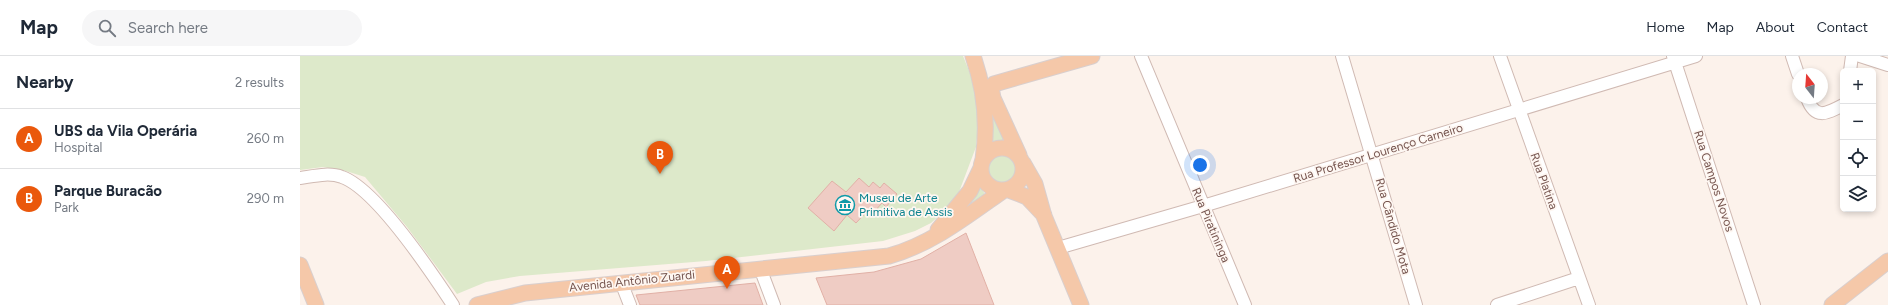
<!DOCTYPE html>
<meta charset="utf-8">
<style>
:root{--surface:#fff;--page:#f6f6f7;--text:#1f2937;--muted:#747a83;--line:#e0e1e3;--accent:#ea580c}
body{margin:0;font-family:Figtree,sans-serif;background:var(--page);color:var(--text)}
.controls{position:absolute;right:12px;top:12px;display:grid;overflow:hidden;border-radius:6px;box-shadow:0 2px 6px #0003}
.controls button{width:36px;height:36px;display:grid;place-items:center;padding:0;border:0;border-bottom:1px solid var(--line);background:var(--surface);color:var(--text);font:20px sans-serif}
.compass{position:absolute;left:1492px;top:12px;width:36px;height:36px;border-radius:50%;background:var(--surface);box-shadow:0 2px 6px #0003;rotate:343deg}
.you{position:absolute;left:900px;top:109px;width:14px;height:14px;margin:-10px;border:3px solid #fff;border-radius:50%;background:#1a73e8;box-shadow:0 0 0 6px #1a73e833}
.badge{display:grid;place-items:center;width:26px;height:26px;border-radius:50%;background:var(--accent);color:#fff;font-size:13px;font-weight:700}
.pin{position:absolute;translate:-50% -33px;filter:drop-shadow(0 1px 2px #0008)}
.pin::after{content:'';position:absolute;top:21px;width:14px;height:12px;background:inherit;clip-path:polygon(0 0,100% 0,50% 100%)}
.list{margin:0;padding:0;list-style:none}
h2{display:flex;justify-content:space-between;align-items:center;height:52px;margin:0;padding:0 16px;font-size:17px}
h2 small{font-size:13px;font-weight:400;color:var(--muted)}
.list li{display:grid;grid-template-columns:26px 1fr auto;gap:12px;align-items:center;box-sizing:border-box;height:60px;padding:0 16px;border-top:1px solid var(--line)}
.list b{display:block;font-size:15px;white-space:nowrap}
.list p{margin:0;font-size:13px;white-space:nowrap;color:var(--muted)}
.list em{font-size:13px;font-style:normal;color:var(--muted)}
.icon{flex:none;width:22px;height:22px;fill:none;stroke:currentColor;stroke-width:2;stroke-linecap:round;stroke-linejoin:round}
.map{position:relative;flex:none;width:1588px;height:249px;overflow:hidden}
header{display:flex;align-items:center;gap:24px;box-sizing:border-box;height:56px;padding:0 20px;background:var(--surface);border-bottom:1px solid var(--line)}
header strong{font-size:19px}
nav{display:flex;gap:22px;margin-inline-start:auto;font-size:14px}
.search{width:280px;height:36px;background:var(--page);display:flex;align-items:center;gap:10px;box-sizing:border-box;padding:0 14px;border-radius:22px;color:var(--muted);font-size:15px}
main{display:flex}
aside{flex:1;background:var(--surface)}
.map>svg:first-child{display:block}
</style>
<header>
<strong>Map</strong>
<div class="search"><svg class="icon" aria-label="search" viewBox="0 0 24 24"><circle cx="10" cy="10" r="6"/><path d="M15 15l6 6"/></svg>Search here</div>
<nav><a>Home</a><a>Map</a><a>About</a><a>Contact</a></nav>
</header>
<main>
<aside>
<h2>Nearby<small>2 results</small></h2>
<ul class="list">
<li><span class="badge">A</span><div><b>UBS da Vila Operária</b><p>Hospital</p></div><em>260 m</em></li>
<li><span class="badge">B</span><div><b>Parque Buracão</b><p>Park</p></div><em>290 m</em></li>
</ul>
</aside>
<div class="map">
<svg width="1588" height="249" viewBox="0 0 1588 249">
<rect width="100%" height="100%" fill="#fcf2eb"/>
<path fill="#dde9ca" d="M 0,0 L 663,0 L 674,27 L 679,62 L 676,91 L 659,136 L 644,155 L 631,167 L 615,175 L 583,185 L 406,205 L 220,220 L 186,226 L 157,238 L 107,171 L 65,121 L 46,115 L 23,111 L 0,114 Z
M 689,47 L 708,84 L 695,87 L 688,90 Z
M688 114a15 15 0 1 1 30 0a15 15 0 1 1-30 0Z
M 679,128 L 687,142 L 649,168 Z"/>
<path fill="#efccc4" stroke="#e1b0a6" d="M 559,122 L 569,131 L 573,126 L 580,132 L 584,127 L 597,138 L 586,151 L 582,147 L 574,156 L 570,152 L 556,167 L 547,159 L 534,175 L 508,152 L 532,125 L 546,136 Z
M 666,177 L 694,249 L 527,249 L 516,222 L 574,216 L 621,203 Z
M 455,227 L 463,249 L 340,249 L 336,239 Z"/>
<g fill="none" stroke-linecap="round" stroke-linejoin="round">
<g stroke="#d0bab3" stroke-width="14">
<path id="minor" d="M 841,0 L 945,249
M 1042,0 L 1116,249
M 1200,0 L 1289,249
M 1373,0 L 1454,249
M 1492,0 L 1498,18
M 1560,0 L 1588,9
M 1550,15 L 1552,0
M 1507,42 C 1515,64 1526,58 1543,49
M 0,122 C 14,120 29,116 42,121 C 76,133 132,217 153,249
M 758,192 L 903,150 L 1396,0
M 460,212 L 474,249
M 321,226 L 330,249
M 1197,249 L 1279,222"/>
</g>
<g stroke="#d9cfce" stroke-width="17">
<path id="major" d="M 673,0 C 685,34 688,69 683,104
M681 113a21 21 0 1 1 42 0a21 21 0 1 1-42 0Z
M 719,99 L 693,42 L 691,31 L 694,28 L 792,0
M 723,107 L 735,128 L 744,160 L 781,249
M 709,134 L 727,141 L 744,159
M 638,174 L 670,135 L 681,112
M 0,209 L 16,249
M 177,249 L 225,237 L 589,200 C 632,188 667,160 704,134
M 1532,249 L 1588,205"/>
</g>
<use href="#minor" stroke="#fff" stroke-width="12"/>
<use href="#major" stroke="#f5c8a9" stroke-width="15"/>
</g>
<defs>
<g id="museum-ring" transform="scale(1)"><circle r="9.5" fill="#fef7f2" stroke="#0f9aa8" stroke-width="1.5"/><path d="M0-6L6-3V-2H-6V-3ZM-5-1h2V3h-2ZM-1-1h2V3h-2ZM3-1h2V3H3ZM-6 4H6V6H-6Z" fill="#0f9aa8"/></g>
</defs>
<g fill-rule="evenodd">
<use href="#museum-ring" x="545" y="149"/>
</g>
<g text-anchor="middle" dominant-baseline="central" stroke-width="3.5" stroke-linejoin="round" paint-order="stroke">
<g font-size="12" fill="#76554f" stroke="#fef7f2">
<text transform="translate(1078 97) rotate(-17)">Rua Professor Lourenço Carneiro</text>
<text transform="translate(1244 125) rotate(70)">Rua Platina</text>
<text transform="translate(1414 125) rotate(72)">Rua Campos Novos</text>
<text transform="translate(911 169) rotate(67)">Rua Piratininga</text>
<text transform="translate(1093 170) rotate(74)">Rua Cândido Mota</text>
<text transform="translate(332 225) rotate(-6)">Avenida Antônio Zuardi</text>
</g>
<g font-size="12" fill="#0d838f" stroke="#fef7f2" text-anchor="start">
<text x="559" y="142">Museu de Arte<tspan x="559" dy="14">Primitiva de Assis</tspan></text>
</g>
</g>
</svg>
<div class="controls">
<button>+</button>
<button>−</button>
<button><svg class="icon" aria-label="locate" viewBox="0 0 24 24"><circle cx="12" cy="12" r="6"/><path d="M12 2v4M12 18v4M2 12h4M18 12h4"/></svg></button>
<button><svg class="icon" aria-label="layers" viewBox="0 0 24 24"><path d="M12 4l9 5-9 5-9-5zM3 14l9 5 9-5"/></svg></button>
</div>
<svg class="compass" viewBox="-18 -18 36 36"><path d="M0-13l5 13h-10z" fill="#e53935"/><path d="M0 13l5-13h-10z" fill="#747a83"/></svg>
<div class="you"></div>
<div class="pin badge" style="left:427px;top:233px">A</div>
<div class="pin badge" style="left:360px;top:118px">B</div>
</div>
</main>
